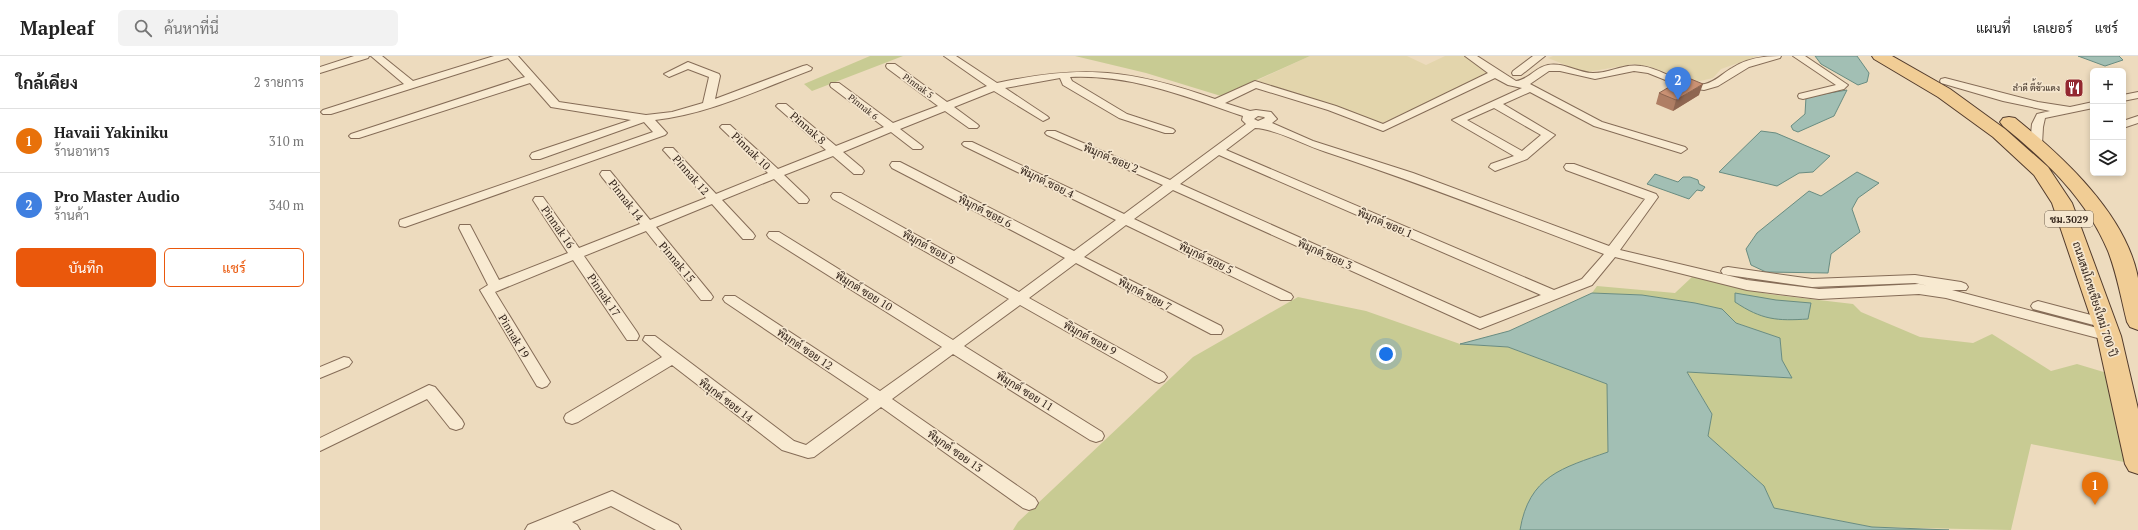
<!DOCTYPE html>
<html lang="th">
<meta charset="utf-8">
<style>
:root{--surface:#fff;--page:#f2f2f2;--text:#222;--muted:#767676;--line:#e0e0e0;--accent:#ea580c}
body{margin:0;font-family:"PT Serif",Sarabun,serif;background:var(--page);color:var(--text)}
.controls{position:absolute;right:12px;top:12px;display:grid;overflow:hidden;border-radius:6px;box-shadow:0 2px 6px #0003}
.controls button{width:36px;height:36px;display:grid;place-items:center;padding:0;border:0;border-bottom:1px solid var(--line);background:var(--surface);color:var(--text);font:20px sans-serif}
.you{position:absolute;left:1066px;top:298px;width:14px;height:14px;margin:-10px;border:3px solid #fff;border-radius:50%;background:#1a73e8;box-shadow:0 0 0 6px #1a73e833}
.badge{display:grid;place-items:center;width:26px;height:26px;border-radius:50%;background:var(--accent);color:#fff;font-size:13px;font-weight:700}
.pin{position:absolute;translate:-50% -33px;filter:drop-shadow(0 1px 2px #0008)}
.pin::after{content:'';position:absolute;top:21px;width:14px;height:12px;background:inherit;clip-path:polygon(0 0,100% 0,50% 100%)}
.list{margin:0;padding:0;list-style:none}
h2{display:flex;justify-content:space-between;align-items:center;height:52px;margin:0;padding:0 16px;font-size:17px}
h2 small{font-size:13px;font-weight:400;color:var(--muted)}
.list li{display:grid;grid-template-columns:26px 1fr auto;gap:12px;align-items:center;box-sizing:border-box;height:64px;padding:0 16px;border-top:1px solid var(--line)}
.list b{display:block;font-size:15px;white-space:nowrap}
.list p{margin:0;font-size:13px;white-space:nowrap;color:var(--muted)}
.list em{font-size:13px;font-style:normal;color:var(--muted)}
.actions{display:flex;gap:8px;padding:12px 16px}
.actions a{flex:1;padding:9px 0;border:1px solid var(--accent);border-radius:6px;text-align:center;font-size:14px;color:var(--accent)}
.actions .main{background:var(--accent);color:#fff}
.icon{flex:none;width:22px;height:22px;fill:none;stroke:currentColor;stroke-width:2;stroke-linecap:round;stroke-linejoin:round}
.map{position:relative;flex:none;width:1818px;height:474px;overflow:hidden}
header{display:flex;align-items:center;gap:24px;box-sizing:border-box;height:56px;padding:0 20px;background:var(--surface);border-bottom:1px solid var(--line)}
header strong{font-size:19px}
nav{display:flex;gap:22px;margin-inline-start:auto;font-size:14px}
.search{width:280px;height:36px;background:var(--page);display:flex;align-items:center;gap:10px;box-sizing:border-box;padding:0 14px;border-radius:6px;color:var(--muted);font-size:15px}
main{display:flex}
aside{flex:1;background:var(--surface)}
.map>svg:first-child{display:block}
</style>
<header>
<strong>Mapleaf</strong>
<div class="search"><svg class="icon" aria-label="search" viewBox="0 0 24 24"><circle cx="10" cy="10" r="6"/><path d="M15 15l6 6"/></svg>ค้นหาที่นี่</div>
<nav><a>แผนที่</a><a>เลเยอร์</a><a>แชร์</a></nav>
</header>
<main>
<aside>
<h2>ใกล้เคียง<small>2 รายการ</small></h2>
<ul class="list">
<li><span class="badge" style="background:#e8710a">1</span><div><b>Havaii Yakiniku</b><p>ร้านอาหาร</p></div><em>310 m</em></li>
<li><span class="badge" style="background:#3f7fe0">2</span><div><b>Pro Master Audio</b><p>ร้านค้า</p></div><em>340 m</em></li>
</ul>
<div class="actions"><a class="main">บันทึก</a><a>แชร์</a></div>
</aside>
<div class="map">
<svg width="1818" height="474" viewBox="0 0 1818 474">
<rect width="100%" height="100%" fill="#eddbbe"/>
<path fill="#e3d5ac" d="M 990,0 L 1087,0 L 1106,9 L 1125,0 L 1143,0 L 1155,5 L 1171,17 L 1060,68 L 1014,49 L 936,25 Z
M 1233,0 L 1438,0 L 1401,13 L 1393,22 L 1376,26 L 1327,10 L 1313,8 L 1268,16 L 1253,12 L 1228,2 Z"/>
<path fill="#c8cb93" d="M 550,0 L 583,0 L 492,35 L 484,28 Z
M 755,0 L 990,0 L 901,40 L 826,17 Z
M 1372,221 L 1448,238 L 1533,248 L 1541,256 L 1600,281 L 1653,287 L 1672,278 L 1731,315 L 1757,308 L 1787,317 L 1804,406 L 1711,388 L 1691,474 L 1552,471 L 1454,452 L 1444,430 L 1388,380 L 1392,358 L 1367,315 L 1471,322 L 1462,304 L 1460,282 L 1416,267 L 1402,253 L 1375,247 L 1322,239 L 1272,237 L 1277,230 L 1355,237 Z
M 978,241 L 1046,255 L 1140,288 L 1188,291 L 1287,328 L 1288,396 C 1243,411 1208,422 1200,474 L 693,474 L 698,466 L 873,301 Z"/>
<path fill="#a2bfb4" stroke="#698c81" d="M 1495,0 L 1537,0 L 1549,17 L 1547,26 L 1538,29 L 1501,8 Z
M 1758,0 L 1799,0 L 1803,4 L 1785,10 Z
M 1527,34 L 1514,60 L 1478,76 L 1473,74 L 1471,70 L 1485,58 L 1486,41 Z
M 1441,75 L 1456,77 L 1510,100 L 1493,116 L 1479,117 L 1457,130 L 1399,116 Z
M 1537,116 L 1559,127 L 1538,142 L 1532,153 L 1540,176 L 1511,198 L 1508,217 L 1446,216 L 1431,209 L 1426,193 L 1437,177 L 1489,135 L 1501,140 Z
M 1335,118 L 1358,126 L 1363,121 L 1370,121 L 1378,124 L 1379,128 L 1385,131 L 1382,135 L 1377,134 L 1369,143 L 1327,128 Z
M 1272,237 L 1322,239 L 1375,247 L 1402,253 L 1416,267 L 1460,282 L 1462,304 L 1472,322 L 1367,316 L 1392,358 L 1388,380 L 1444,430 L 1454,452 L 1552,471 L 1629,474 L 1200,474 C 1209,420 1242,412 1288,396 L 1287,328 L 1188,291 L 1140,288 L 1189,275 Z
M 1415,237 L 1456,244 L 1491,247 L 1488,263 C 1457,265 1442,264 1415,246 Z"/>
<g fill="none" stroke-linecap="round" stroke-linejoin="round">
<g stroke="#856c57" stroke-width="2">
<path id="street" d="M 34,0 L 49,0 L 48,2 L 0,17 L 0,11 Z
M 51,0 L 62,0 L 93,25 L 174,0 L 198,0 L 239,46 L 326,59 L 352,56 L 383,47 L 389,21 L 368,13 L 349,21 L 344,18 L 368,6 L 399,18 L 400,20 L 395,43 L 483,10 L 487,9 L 492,12 L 491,14 C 440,33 389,58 335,64 L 347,77 L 345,79 L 85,171 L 80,170 L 79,167 L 80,164 L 333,76 L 324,66 L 220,103 L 212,103 L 210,100 L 212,97 L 311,64 L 231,51 L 210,27 L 39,82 L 31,82 L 29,80 L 31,78 L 205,21 L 188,2 L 11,58 L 3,58 L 1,56 L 3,54 L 84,28 Z
M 624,0 L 636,0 L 677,27 C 764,8 812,14 895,43 L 935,25 L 1016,50 L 1063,68 L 1168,17 L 1145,0 L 1157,0 L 1196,25 C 1208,24 1216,11 1228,9 C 1244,6 1258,17 1273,17 C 1290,17 1305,7 1321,10 C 1342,12 1364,32 1385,28 C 1395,26 1403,17 1412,12 C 1427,2 1444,0 1461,0 L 1460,2 L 1429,11 L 1398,30 L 1384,34 L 1363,31 L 1328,17 L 1314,15 L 1275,23 L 1240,15 L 1229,15 L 1210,28 L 1282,66 L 1365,91 L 1367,93 L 1361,97 L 1274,70 L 1210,36 L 1183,48 L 1235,79 L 1207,103 L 1175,115 L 1169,111 L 1171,108 L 1194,100 L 1132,64 L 1202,32 L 1188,29 L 1175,22 L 1063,75 L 1008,54 L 936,32 L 905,47 L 930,55 L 936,54 L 951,56 L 957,63 L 952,67 L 993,85 L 1093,117 L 1289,190 L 1325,143 L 1246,114 L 1244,111 L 1246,108 L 1254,108 L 1336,138 L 1338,141 L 1300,194 L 1427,224 L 1499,233 L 1599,228 L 1609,230 L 1595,227 L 1492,231 L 1408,219 L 1403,218 L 1401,215 L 1403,212 L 1408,211 L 1492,223 L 1595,219 L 1641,226 L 1646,228 L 1648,231 L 1646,234 L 1632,234 L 1789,275 L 1794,276 L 1796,280 L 1794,284 L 1789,285 L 1626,242 L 1599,238 L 1499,243 L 1427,234 L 1295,201 L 1272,229 L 1160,273 L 853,134 L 814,163 L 971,238 L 973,241 L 971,244 L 961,244 L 806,169 L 764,201 L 901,270 L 903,274 L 901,278 L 891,278 L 756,207 L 709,242 L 844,317 L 847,321 L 844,325 L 839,327 L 834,325 L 700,249 L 644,290 L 782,376 L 784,380 L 782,384 L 776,386 L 770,384 L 633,298 L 572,343 L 715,442 L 718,447 L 715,452 L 709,454 L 703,452 L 561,351 L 494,401 L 488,402 L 462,394 L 352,309 L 258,366 L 252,368 L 246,366 L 244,362 L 246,358 L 342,301 L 323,284 L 325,280 L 335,280 L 474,385 L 486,389 L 549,343 L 405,246 L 403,243 L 405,240 L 415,240 L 560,335 L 622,291 L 449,182 L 447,179 L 449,176 L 459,176 L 633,284 L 689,243 L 513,143 L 511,140 L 513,137 L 521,137 L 699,236 L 745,202 L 572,112 L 570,109 L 572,106 L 580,106 L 754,195 L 796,164 L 644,90 L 642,88 L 644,86 L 652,86 L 804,158 L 843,129 L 727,79 L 725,77 L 727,75 L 735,75 L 850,124 L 926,68 L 922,64 L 923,60 C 867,41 811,18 750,21 L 752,25 L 807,58 L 853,73 L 855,75 L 853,77 L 845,77 L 799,62 L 743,29 L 740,22 L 685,32 L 727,60 L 729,62 L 723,65 L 674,35 L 634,51 L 657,68 L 659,70 L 657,72 L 649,72 L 625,55 L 580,73 L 601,89 L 603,91 L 601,93 L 593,93 L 571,76 L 523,96 L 542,112 L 544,115 L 542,118 L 534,118 L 513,100 L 464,119 L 487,141 L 489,144 L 487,147 L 479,147 L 454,123 L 402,144 L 433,177 L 435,180 L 433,183 L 423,183 L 392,148 L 336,171 L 391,238 L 393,241 L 391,244 L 381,244 L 326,175 L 264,200 L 317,276 L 319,280 L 317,284 L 307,284 L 253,204 L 175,236 L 230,326 L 227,330 L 222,332 L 217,330 L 160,234 L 168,229 L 139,172 L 140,169 L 150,169 L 179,224 L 248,197 L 213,144 L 215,141 L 223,141 L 259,192 L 320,168 L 282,121 L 280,118 L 282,115 L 290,115 L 330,164 L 386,142 L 345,96 L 343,94 L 345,92 L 353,92 L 396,138 L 448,117 L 402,73 L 400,71 L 402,69 L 410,69 L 458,113 L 506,94 L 458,52 L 456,50 L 458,48 L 466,48 L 516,90 L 564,71 L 511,31 L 510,29 L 511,27 L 519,27 L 573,67 L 618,50 L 567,12 L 566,10 L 567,8 L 575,8 L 627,46 L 667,30 ZM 1174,52 L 1221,79 L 1202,95 L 1147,64 ZM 938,60 L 944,61 L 945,62 L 938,65 L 934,63 ZM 935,72 C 956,73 984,89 1006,96 C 1100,127 1191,163 1284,198 L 1262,223 L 1234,234 L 906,94 ZM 899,99 L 1221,239 L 1160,262 L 860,128 Z
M 1213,0 L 1225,0 L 1201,19 L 1193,19 L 1192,17 L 1193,15 Z
M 1473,0 L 1485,0 L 1528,29 L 1524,33 L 1483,43 L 1479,42 L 1478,40 L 1479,38 L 1516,29 Z
M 1625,22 L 1718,46 L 1750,51 L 1773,46 L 1773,52 L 1725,62 L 1723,71 L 1722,88 L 1716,91 L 1710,88 L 1712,68 L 1717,58 L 1730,55 L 1683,45 L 1621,27 L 1620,25 L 1621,23 Z
M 1818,36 L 1818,42 L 1803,45 L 1803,39 Z
M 1818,60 L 1818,67 L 1803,72 L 1803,65 Z
M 1718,245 L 1790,264 L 1792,267 L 1790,270 L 1785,272 L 1713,253 L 1711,250 L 1713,247 Z
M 24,301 L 29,302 L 32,306 L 29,310 L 0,322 L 0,311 Z
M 109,329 L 115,331 L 142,364 L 144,368 L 142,372 L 136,374 L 130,372 L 107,343 L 0,395 L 0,382 Z
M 292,435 L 358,469 L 361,474 L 336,474 L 291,450 L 252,466 L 257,469 L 260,474 L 205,474 L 208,469 Z"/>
</g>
<g stroke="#523b2c" stroke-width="2">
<path id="primary" d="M 1552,0 L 1572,0 L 1630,33 L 1685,73 L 1728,111 L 1752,147 L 1801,280 L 1818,353 L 1818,418 L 1809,415 L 1805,408 L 1777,280 L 1732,147 L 1714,119 L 1673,81 L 1618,41 L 1554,3 Z
M 1689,61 L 1695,62 C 1743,101 1806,158 1818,222 C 1818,238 1818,257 1818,274 L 1810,271 L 1807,266 C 1801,242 1797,218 1788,195 C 1766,142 1726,105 1683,70 L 1680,66 L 1683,62 Z"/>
</g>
<use href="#street" fill="#f8ead1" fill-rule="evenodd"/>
<use href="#primary" fill="#f1cd95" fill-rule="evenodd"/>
</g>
<path fill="#af7e64" d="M 1339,37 L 1379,39 L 1353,55 L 1336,48 Z"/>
<path fill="#8e6651" d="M 1383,28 L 1379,39 L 1353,55 L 1356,44 Z"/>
<path fill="#cb9274" stroke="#8e6651" d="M 1366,21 L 1383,28 L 1356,44 L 1339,37 Z"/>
<defs>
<g id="restaurant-square" transform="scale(1)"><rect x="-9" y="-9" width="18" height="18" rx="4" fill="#932831" stroke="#f5e6ce"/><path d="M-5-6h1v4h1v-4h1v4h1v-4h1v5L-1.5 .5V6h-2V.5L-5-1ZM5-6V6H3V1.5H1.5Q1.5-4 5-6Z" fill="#fff"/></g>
</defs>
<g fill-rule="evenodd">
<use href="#restaurant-square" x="1754" y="32"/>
</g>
<g text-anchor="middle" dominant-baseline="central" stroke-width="3.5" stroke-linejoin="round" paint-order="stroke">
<g font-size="9" fill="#35261c" stroke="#f5e6ce">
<text transform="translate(598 30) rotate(36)">Pinnak 5</text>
<text transform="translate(543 51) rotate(38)">Pinnak 6</text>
</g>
<g font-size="9" fill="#35261c" stroke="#f5e6ce" text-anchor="end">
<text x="1740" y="32">ลำดี ตี้ขัวแดง</text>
</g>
<rect fill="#f5e6ce" stroke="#6f6051" stroke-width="1" x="1725" y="155" width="48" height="16" rx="3"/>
<g font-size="10" font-weight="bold" fill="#35261c">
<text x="1749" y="163">ชม.3029</text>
</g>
<g font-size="11" fill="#35261c" stroke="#f5e6ce">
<text transform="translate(488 72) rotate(41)">Pinnak 8</text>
<text transform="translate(431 95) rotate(44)">Pinnak 10</text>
<text transform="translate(791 102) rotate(23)">พิมุกต์ ซอย 2</text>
<text transform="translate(371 119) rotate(49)">Pinnak 12</text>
<text transform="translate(727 126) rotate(26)">พิมุกต์ ซอย 4</text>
<text transform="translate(306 144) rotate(52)">Pinnak 14</text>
<text transform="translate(665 155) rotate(27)">พิมุกต์ ซอย 6</text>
<text transform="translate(1065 167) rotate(23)">พิมุกต์ ซอย 1</text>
<text transform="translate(238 171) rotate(55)">Pinnak 16</text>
<text transform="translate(609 191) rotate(29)">พิมุกต์ ซอย 8</text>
<text transform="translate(1005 198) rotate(24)">พิมุกต์ ซอย 3</text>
<text transform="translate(886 202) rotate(26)">พิมุกต์ ซอย 5</text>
<text transform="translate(357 206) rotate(50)">Pinnak 15</text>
<text transform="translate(544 235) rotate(32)">พิมุกต์ ซอย 10</text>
<text transform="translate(825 238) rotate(28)">พิมุกต์ ซอย 7</text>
<text transform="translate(284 239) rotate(56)">Pinnak 17</text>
<text transform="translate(1775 243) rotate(72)">ถนนสมโภชเชียงใหม่ 700 ปี</text>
<text transform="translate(194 280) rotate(59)">Pinnak 19</text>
<text transform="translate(770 282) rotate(29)">พิมุกต์ ซอย 9</text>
<text transform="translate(485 293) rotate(34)">พิมุกต์ ซอย 12</text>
<text transform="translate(705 335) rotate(32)">พิมุกต์ ซอย 11</text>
<text transform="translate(406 344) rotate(37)">พิมุกต์ ซอย 14</text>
<text transform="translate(635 395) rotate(35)">พิมุกต์ ซอย 13</text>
</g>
</g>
</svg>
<div class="controls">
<button>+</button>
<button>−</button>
<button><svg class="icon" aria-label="layers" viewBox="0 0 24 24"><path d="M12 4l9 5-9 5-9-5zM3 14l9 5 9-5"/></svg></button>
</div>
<div class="you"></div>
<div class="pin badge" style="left:1775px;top:449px;background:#e8710a">1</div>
<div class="pin badge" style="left:1358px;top:44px;background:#3f7fe0">2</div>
</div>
</main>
